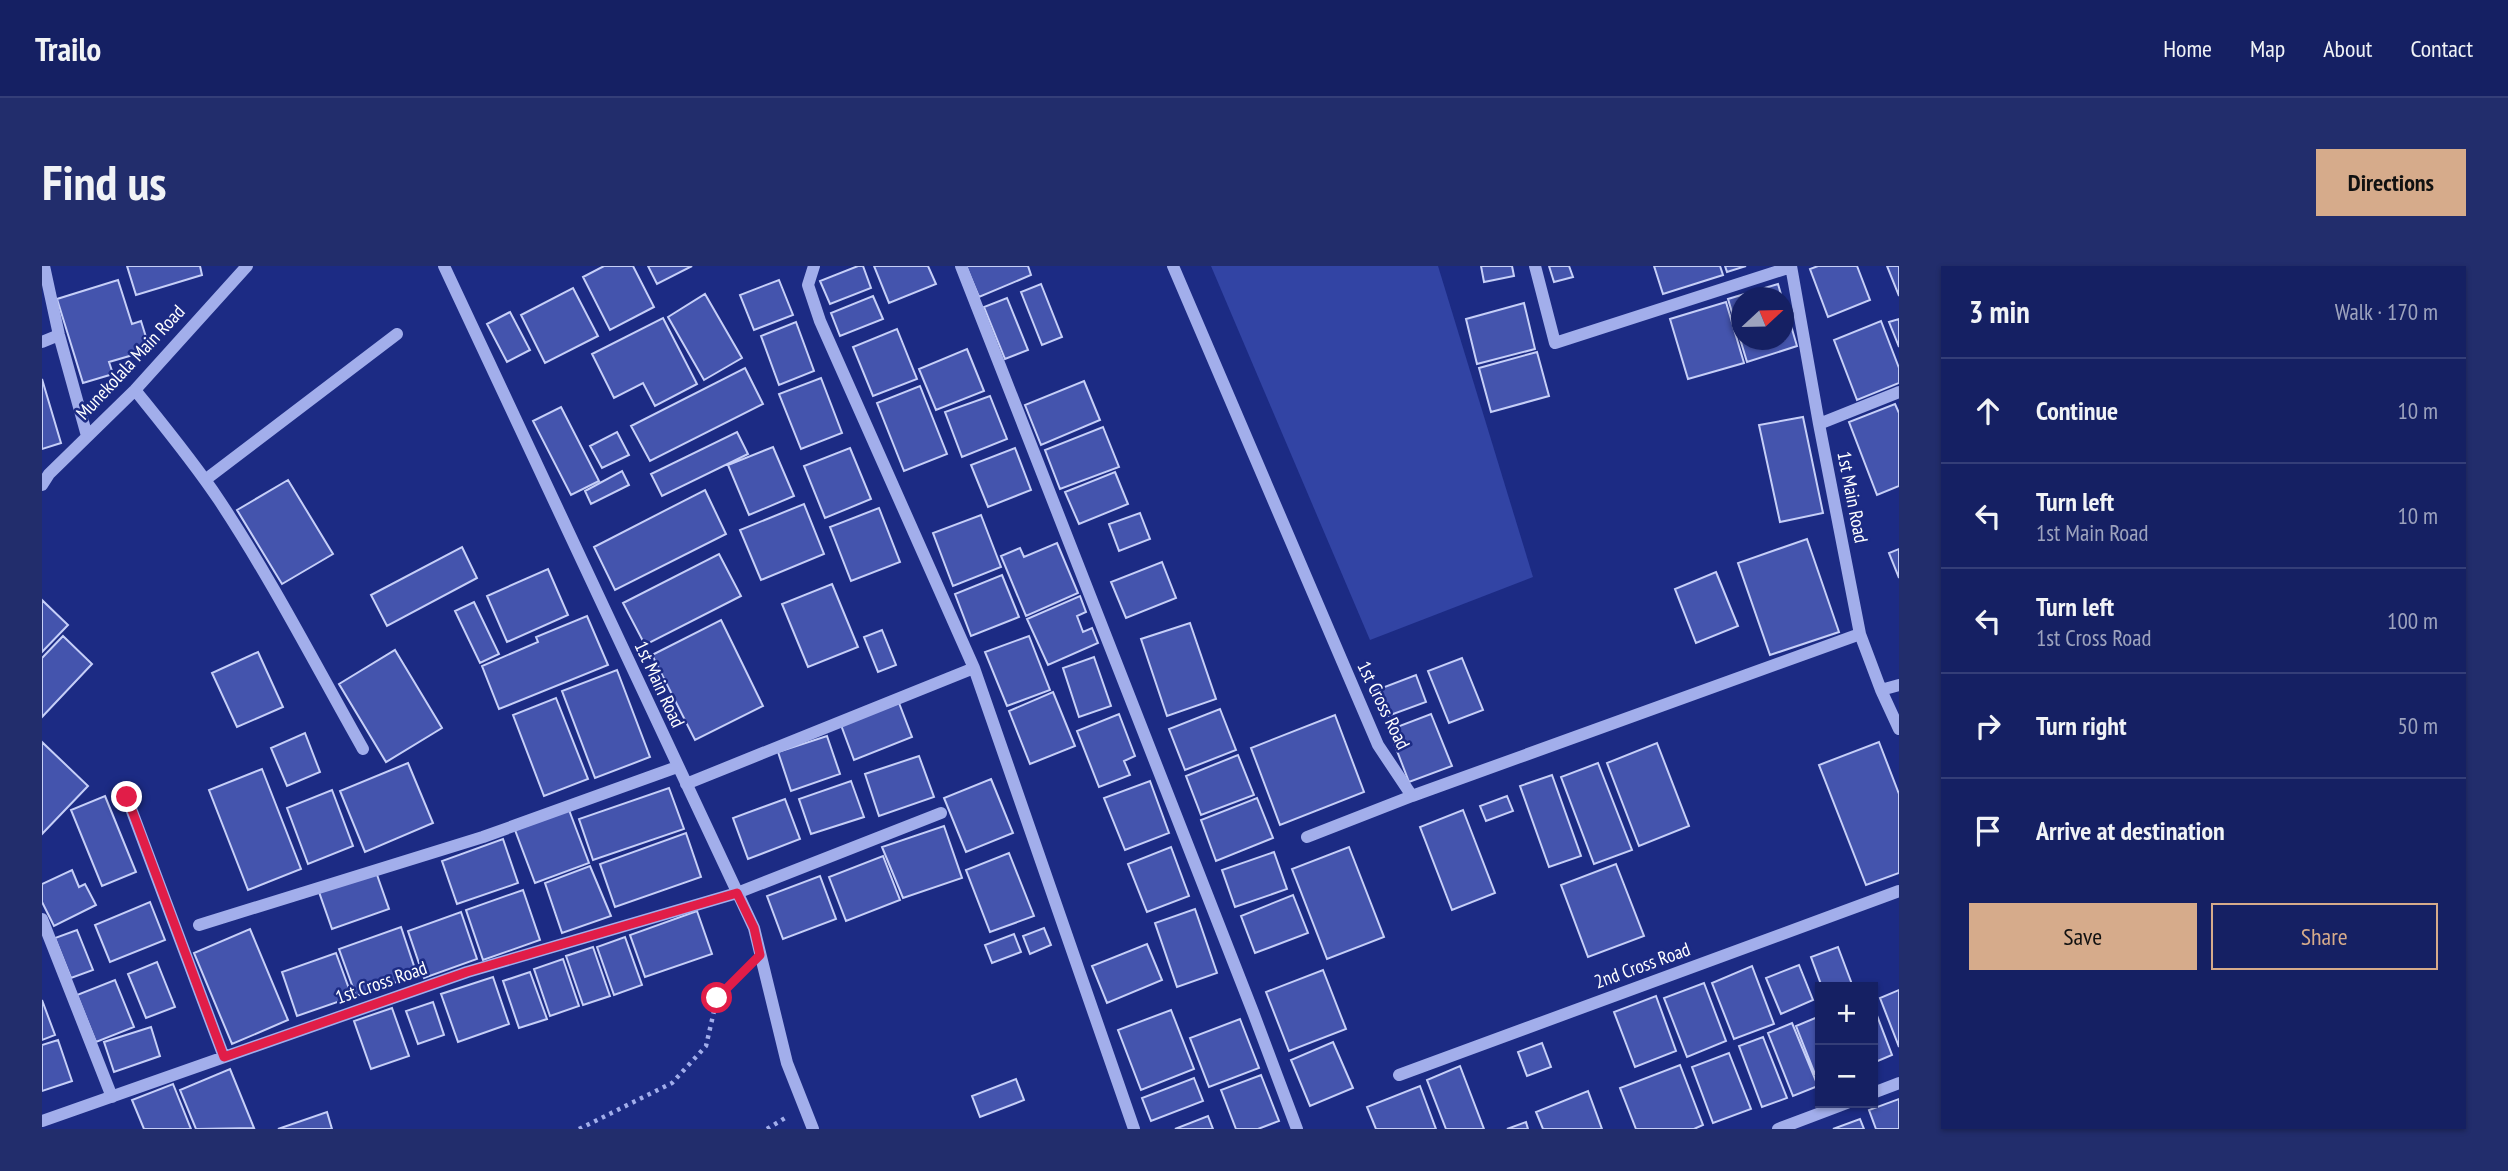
<!DOCTYPE html>
<meta charset="utf-8">
<style>
:root{--surface:#152063;--page:#222d6c;--text:#f1f3f6;--muted:#9da3be;--line:#343e78;--accent:#d6ab8b}
body{margin:0;font-family:"PT Sans Narrow",sans-serif;background:var(--page);color:var(--text)}
.controls{position:absolute;right:21px;bottom:21px;display:grid;overflow:hidden;border-radius:0px;box-shadow:0 2px 5px #0004}
.controls button{width:63px;height:63px;display:grid;place-items:center;padding:0;border:0;border-bottom:2px solid var(--line);background:var(--surface);color:var(--text);font:35px sans-serif}
.compass{position:absolute;left:1689px;top:21px;width:63px;height:63px;border-radius:50%;background:var(--surface);box-shadow:0 2px 5px #0004;rotate:68deg}
.stop{position:absolute;width:21px;height:21px;margin:-16px;border:5px solid #e11d48;border-radius:50%;background:#fff}
.stop.end{background:#e11d48;border-color:#fff;box-shadow:0 2px 7px #0008}
.list{margin:0;padding:0;list-style:none}
h2{display:flex;justify-content:space-between;align-items:center;height:91px;margin:0;padding:0 28px;font-size:30px}
h2 small{font-size:23px;font-weight:400;color:var(--muted)}
.list li{display:grid;grid-template-columns:46px 1fr auto;gap:21px;align-items:center;box-sizing:border-box;height:105px;padding:0 28px;border-top:2px solid var(--line)}
.list b{display:block;font-size:26px;white-space:nowrap}
.list p{margin:0;font-size:23px;white-space:nowrap;color:var(--muted)}
.list em{font-size:23px;font-style:normal;color:var(--muted)}
.actions{display:flex;gap:14px;padding:21px 28px}
.actions a{flex:1;padding:16px 0;border:2px solid var(--accent);border-radius:0px;text-align:center;font-size:24px;color:var(--accent)}
.actions .main{background:var(--accent);color:#111}
.icon{flex:none;width:38px;height:38px;fill:none;stroke:currentColor;stroke-width:2;stroke-linecap:round;stroke-linejoin:round}
.map{position:relative;flex:none;width:1857px;height:863px;overflow:hidden;border-radius:0px}
header{display:flex;align-items:center;gap:42px;box-sizing:border-box;height:98px;padding:0 35px;background:var(--surface);border-bottom:2px solid var(--line)}
header strong{font-size:33px}
nav{display:flex;gap:38px;margin-inline-start:auto;font-size:24px}
.intro{display:flex;align-items:center;justify-content:space-between;box-sizing:border-box;height:168px;padding:0 42px}
h1{margin:0;font-size:49px}
.button{padding:18px 32px;border-radius:0px;background:var(--accent);color:#111;font-size:24px;font-weight:700}
main{display:flex;gap:42px;padding:0 42px}
aside{flex:1;background:var(--surface);border-radius:0px;box-shadow:0 2px 5px #0004}
.map>svg:first-child{display:block}
</style>
<header>
<strong>Trailo</strong>
<nav><a>Home</a><a>Map</a><a>About</a><a>Contact</a></nav>
</header>
<div class="intro"><h1>Find us</h1><a class="button">Directions</a></div>
<main>
<div class="map">
<svg width="1857" height="863" viewBox="0 0 1857 863">
<rect width="100%" height="100%" fill="#1c2b84"/>
<path fill="#3244a4" d="M 1169,0 L 1396,0 L 1491,311 L 1328,374 Z"/>
<path fill="#4454ad" stroke="#c6cff8" stroke-width="2" d="M 85,0 L 158,0 L 160,9 L 94,29 Z
M 562,0 L 591,0 L 612,41 L 568,64 L 541,11 Z
M 606,0 L 650,0 L 615,18 Z
M 816,0 L 821,0 L 829,22 L 788,38 L 778,15 Z
M 832,0 L 886,0 L 894,18 L 847,37 Z
M 924,0 L 986,0 L 989,9 L 937,31 Z
M 1439,0 L 1470,0 L 1472,10 L 1442,16 Z
M 1507,0 L 1527,0 L 1531,11 L 1512,16 Z
M 1612,0 L 1678,0 L 1681,9 L 1621,28 Z
M 1683,0 L 1704,0 L 1685,6 Z
M 1776,0 L 1815,0 L 1828,34 L 1786,51 L 1768,3 Z
M 1845,0 L 1857,0 L 1857,30 Z
M 76,14 L 90,58 L 99,55 L 108,84 L 67,96 L 71,108 L 41,117 L 15,33 Z
M 737,14 L 751,49 L 712,64 L 698,29 Z
M 999,18 L 1020,71 L 1000,79 L 979,26 Z
M 1736,18 L 1740,32 L 1700,32 L 1700,74 L 1742,74 L 1742,36 L 1755,80 L 1705,96 L 1686,33 Z
M 531,22 L 556,70 L 503,97 L 479,49 Z
M 663,28 L 700,92 L 662,114 L 626,51 Z
M 831,30 L 841,53 L 798,70 L 789,47 Z
M 965,32 L 986,84 L 963,93 L 942,41 Z
M 1684,36 L 1702,97 L 1646,113 L 1628,53 Z
M 1482,37 L 1493,83 L 1435,98 L 1424,53 Z
M 468,46 L 488,84 L 465,96 L 445,58 Z
M 621,52 L 655,118 L 613,140 L 601,117 L 572,132 L 550,88 Z
M 1857,53 L 1857,81 L 1847,56 Z
M 1839,55 L 1857,102 L 1857,117 L 1815,134 L 1792,74 Z
M 754,56 L 772,105 L 737,119 L 719,70 Z
M 855,63 L 875,113 L 831,130 L 811,81 Z
M 925,83 L 942,125 L 894,144 L 877,103 Z
M 1495,86 L 1507,130 L 1449,146 L 1437,102 Z
M 703,102 L 721,138 L 608,195 L 589,160 Z
M 779,112 L 800,167 L 759,183 L 737,128 Z
M 0,113 L 19,177 L 0,183 Z
M 1042,115 L 1058,154 L 999,179 L 983,139 Z
M 878,120 L 905,188 L 862,205 L 835,137 Z
M 948,130 L 965,173 L 920,191 L 903,146 Z
M 1853,138 L 1857,147 L 1857,220 L 1835,229 L 1807,156 Z
M 519,141 L 557,215 L 529,229 L 491,155 Z
M 1761,151 L 1781,247 L 1738,256 L 1717,159 Z
M 1061,161 L 1077,201 L 1018,223 L 1003,184 Z
M 575,166 L 587,189 L 560,202 L 548,180 Z
M 695,166 L 706,188 L 620,230 L 609,208 Z
M 731,181 L 752,230 L 707,249 L 686,199 Z
M 808,182 L 829,233 L 783,252 L 762,200 Z
M 973,182 L 989,224 L 946,241 L 929,199 Z
M 580,205 L 587,219 L 549,238 L 543,225 Z
M 1073,206 L 1086,238 L 1037,258 L 1023,226 Z
M 246,214 L 291,288 L 240,318 L 195,244 Z
M 663,224 L 684,268 L 573,324 L 552,281 Z
M 762,238 L 782,288 L 719,314 L 698,264 Z
M 837,242 L 858,296 L 809,315 L 788,261 Z
M 1098,247 L 1108,273 L 1077,285 L 1067,258 Z
M 939,249 L 959,301 L 911,320 L 891,267 Z
M 1765,273 L 1797,366 L 1728,389 L 1696,297 Z
M 1015,277 L 1036,327 L 984,350 L 959,290 L 978,282 L 982,291 Z
M 420,281 L 435,312 L 345,360 L 329,329 Z
M 1857,283 L 1857,312 L 1847,287 Z
M 677,288 L 699,330 L 603,379 L 581,337 Z
M 1120,296 L 1134,332 L 1084,352 L 1069,316 Z
M 506,303 L 526,349 L 465,376 L 445,330 Z
M 1674,306 L 1696,360 L 1654,377 L 1633,323 Z
M 960,309 L 977,351 L 929,370 L 913,328 Z
M 790,318 L 816,381 L 766,401 L 740,338 Z
M 1038,330 L 1044,346 L 1035,350 L 1041,366 L 1050,362 L 1056,377 L 1006,399 L 985,353 Z
M 0,334 L 26,359 L 0,386 Z
M 432,336 L 457,388 L 438,397 L 413,345 Z
M 545,350 L 566,399 L 457,443 L 440,400 L 496,376 L 494,371 Z
M 679,354 L 721,440 L 653,474 L 610,389 Z
M 1148,357 L 1174,433 L 1125,450 L 1099,373 Z
M 840,364 L 854,399 L 836,406 L 822,371 Z
M 21,370 L 50,398 L 0,451 L 0,392 Z
M 987,370 L 1008,424 L 965,440 L 943,386 Z
M 353,384 L 400,462 L 344,496 L 297,418 Z
M 216,386 L 241,441 L 195,461 L 170,407 Z
M 1052,391 L 1069,440 L 1037,451 L 1021,402 Z
M 1420,392 L 1441,444 L 1407,457 L 1386,405 Z
M 575,404 L 608,491 L 553,512 L 520,425 Z
M 1374,409 L 1384,436 L 1343,451 L 1332,425 Z
M 1011,426 L 1033,480 L 988,498 L 967,445 Z
M 514,432 L 546,513 L 502,530 L 471,449 Z
M 857,437 L 870,471 L 812,494 L 799,459 Z
M 1178,443 L 1194,484 L 1143,504 L 1127,463 Z
M 1077,448 L 1093,490 L 1082,495 L 1088,509 L 1057,521 L 1035,465 Z
M 1389,448 L 1410,500 L 1367,516 L 1347,464 Z
M 1293,449 L 1322,526 L 1238,559 L 1209,482 Z
M 263,467 L 278,506 L 245,520 L 229,482 Z
M 785,470 L 798,508 L 749,525 L 736,486 Z
M 0,476 L 46,520 L 0,568 Z
M 1837,476 L 1857,528 L 1857,607 L 1824,619 L 1777,499 Z
M 1615,477 L 1647,560 L 1597,580 L 1565,497 Z
M 1196,489 L 1212,529 L 1159,549 L 1144,510 Z
M 877,490 L 892,531 L 837,550 L 823,508 Z
M 366,497 L 391,557 L 323,586 L 298,525 Z
M 1556,497 L 1590,584 L 1552,598 L 1519,511 Z
M 220,503 L 259,603 L 206,624 L 167,524 Z
M 1510,509 L 1539,590 L 1507,601 L 1478,520 Z
M 949,513 L 971,567 L 924,586 L 902,532 Z
M 809,515 L 822,551 L 769,568 L 757,533 Z
M 1108,515 L 1127,567 L 1083,584 L 1062,532 Z
M 627,522 L 642,563 L 551,594 L 537,553 Z
M 290,524 L 311,580 L 266,598 L 245,542 Z
M 63,530 L 94,606 L 60,620 L 29,544 Z
M 1465,530 L 1471,545 L 1444,555 L 1438,540 Z
M 1215,532 L 1231,572 L 1174,595 L 1159,554 Z
M 743,533 L 758,573 L 706,593 L 691,552 Z
M 527,544 L 547,597 L 493,617 L 473,564 Z
M 1421,544 L 1453,627 L 1410,644 L 1378,561 Z
M 902,560 L 920,612 L 861,632 L 840,581 Z
M 644,567 L 659,611 L 573,641 L 558,598 Z
M 461,573 L 476,617 L 415,638 L 400,595 Z
M 1129,581 L 1147,630 L 1105,646 L 1086,598 Z
M 1307,581 L 1342,671 L 1285,693 L 1250,603 Z
M 1232,586 L 1245,623 L 1193,641 L 1180,604 Z
M 967,587 L 992,650 L 948,666 L 924,604 Z
M 841,590 L 858,634 L 804,655 L 787,611 Z
M 1574,598 L 1602,670 L 1546,691 L 1519,619 Z
M 548,600 L 569,650 L 520,667 L 503,617 Z
M 30,604 L 37,621 L 43,618 L 54,639 L 12,660 L 0,636 L 0,618 Z
M 334,606 L 347,643 L 290,663 L 277,626 Z
M 778,610 L 794,653 L 741,673 L 725,630 Z
M 481,624 L 498,674 L 441,694 L 424,644 Z
M 1251,629 L 1266,667 L 1213,687 L 1199,650 Z
M 108,636 L 123,674 L 68,696 L 53,659 Z
M 1153,643 L 1175,707 L 1135,721 L 1113,657 Z
M 655,645 L 670,688 L 603,711 L 588,669 Z
M 419,646 L 435,693 L 382,712 L 366,665 Z
M 359,661 L 375,709 L 314,730 L 297,683 Z
M 1002,662 L 1009,679 L 988,688 L 981,670 Z
M 208,663 L 246,754 L 190,778 L 152,687 Z
M 35,664 L 51,704 L 29,712 L 13,672 Z
M 972,668 L 979,686 L 950,697 L 943,679 Z
M 583,671 L 600,719 L 572,729 L 555,681 Z
M 1105,678 L 1120,714 L 1065,737 L 1050,700 Z
M 551,681 L 568,730 L 541,739 L 524,690 Z
M 1796,681 L 1811,721 L 1780,721 L 1769,691 Z
M 294,687 L 310,731 L 255,750 L 240,706 Z
M 521,693 L 537,740 L 508,750 L 492,703 Z
M 115,696 L 133,741 L 104,752 L 86,708 Z
M 1757,699 L 1771,734 L 1739,748 L 1724,712 Z
M 1710,700 L 1732,758 L 1692,773 L 1670,717 Z
M 1281,704 L 1304,763 L 1247,785 L 1224,726 Z
M 488,706 L 505,753 L 477,762 L 461,715 Z
M 451,711 L 467,758 L 416,776 L 399,728 Z
M 73,714 L 92,761 L 54,776 L 35,729 Z
M 1662,717 L 1684,775 L 1645,791 L 1622,732 Z
M 1857,724 L 1857,781 L 1838,732 Z
M 1614,730 L 1634,785 L 1593,801 L 1572,746 Z
M 0,734 L 13,769 L 0,774 Z
M 391,736 L 402,769 L 376,778 L 364,745 Z
M 1831,739 L 1850,789 L 1831,797 Z
M 350,742 L 367,790 L 329,803 L 312,755 Z
M 1129,744 L 1152,803 L 1099,824 L 1076,764 Z
M 1778,750 L 1778,806 L 1773,808 L 1754,760 Z
M 1198,753 L 1217,802 L 1167,821 L 1148,772 Z
M 1750,757 L 1776,820 L 1751,830 L 1726,767 Z
M 109,761 L 118,790 L 72,806 L 62,776 Z
M 1721,771 L 1745,832 L 1720,841 L 1697,780 Z
M 16,774 L 30,815 L 0,825 L 0,779 Z
M 1291,776 L 1311,822 L 1268,840 L 1249,794 Z
M 1500,777 L 1509,801 L 1485,810 L 1476,786 Z
M 1687,787 L 1709,843 L 1671,857 L 1650,801 Z
M 1638,799 L 1661,859 L 1652,863 L 1594,863 L 1578,822 Z
M 1418,800 L 1442,863 L 1404,863 L 1385,814 Z
M 188,803 L 212,862 L 154,863 L 138,824 Z
M 1219,809 L 1237,855 L 1216,863 L 1194,863 L 1179,824 Z
M 1152,812 L 1161,835 L 1109,855 L 1100,832 Z
M 974,813 L 982,834 L 938,851 L 930,830 Z
M 131,818 L 149,863 L 102,863 L 90,834 Z
M 1378,820 L 1394,863 L 1334,863 L 1325,841 Z
M 1546,825 L 1560,863 L 1501,863 L 1494,846 Z
M 1857,833 L 1857,863 L 1834,863 L 1827,844 Z
M 285,846 L 290,863 L 236,863 Z
M 1166,850 L 1171,863 L 1133,863 Z
M 1818,853 L 1822,863 L 1791,863 Z
M 1484,856 L 1486,863 L 1465,863 Z"/>
<g fill="none" stroke-linecap="round" stroke-linejoin="round">
<path stroke="#a2aeeb" stroke-width="4.5" stroke-dasharray="3.5 5" stroke-linecap="butt" d="M 537,863 L 630,817 L 664,780 L 675,732 L 699,708
M 725,863 L 743,852"/>
<path stroke="#a2aeeb" stroke-width="12" d="M 2,0 L 17,69 L 45,170
M 402,0 L 712,662 L 745,797 L 771,863
M 772,0 L 766,19 L 778,55 L 932,402 L 1092,863
M 919,0 L 1211,746 L 1255,863
M 1131,0 L 1336,479 L 1370,530 L 1818,368
M 1493,0 L 1513,77 L 1749,1
M 1749,0 L 1777,158 L 1818,368 L 1839,424 L 1857,463
M 0,76 L 17,69
M 93,124 C 122,160 151,195 177,234 C 230,314 274,400 321,483
M 1777,158 L 1857,126
M 163,214 L 355,68
M 0,219 L 7,208 L 93,124 L 205,0
M 1839,424 L 1857,419
M 644,518 L 932,402
M 85,532 L 182,791
M 1265,571 L 1370,530
M 0,653 L 70,831
M 157,659 L 441,571 L 635,501
M 1357,809 L 1857,625
M 1831,827 L 1857,817
M 0,855 L 425,706 L 695,627 L 899,547
M 1736,863 L 1805,837"/>
</g>
<g fill="none" stroke-linecap="round" stroke-linejoin="round">
<path stroke="#e11d48" stroke-width="9" d="M 85,531 L 182,791 L 425,706 L 695,627 L 712,662 L 718,689 L 675,732"/>
</g>
<g text-anchor="middle" dominant-baseline="central" stroke-width="5" stroke-linejoin="round" paint-order="stroke">
<g font-size="19" fill="#fff" stroke="#1c2b84">
<text transform="translate(88 96) rotate(-47)">Munekolala Main Road</text>
<text transform="translate(1811 231) rotate(79)">1st Main Road</text>
<text transform="translate(618 418) rotate(65)">1st Main Road</text>
<text transform="translate(1342 439) rotate(64)">1st Cross Road</text>
<text transform="translate(1600 699) rotate(-20)">2nd Cross Road</text>
<text transform="translate(339 716) rotate(-19)">1st Cross Road</text>
</g>
</g>
</svg>
<div class="controls">
<button>+</button>
<button>−</button>
</div>
<svg class="compass" viewBox="-18 -18 36 36"><path d="M0-13l5 13h-10z" fill="#e53935"/><path d="M0 13l5-13h-10z" fill="#9da3be"/></svg>
<div class="stop" style="left:675px;top:732px"></div>
<div class="stop end" style="left:85px;top:531px"></div>
</div>
<aside>
<h2>3 min<small>Walk · 170 m</small></h2>
<ul class="list">
<li><svg class="icon" aria-label="ahead" viewBox="0 0 24 24"><path d="M12 20V5M6 11l6-6 6 6"/></svg><div><b>Continue</b></div><em>10 m</em></li>
<li><svg class="icon" aria-label="left" viewBox="0 0 24 24"><path d="M17 20v-9H6M10 6l-5 5 5 5"/></svg><div><b>Turn left</b><p>1st Main Road</p></div><em>10 m</em></li>
<li><svg class="icon" aria-label="left" viewBox="0 0 24 24"><path d="M17 20v-9H6M10 6l-5 5 5 5"/></svg><div><b>Turn left</b><p>1st Cross Road</p></div><em>100 m</em></li>
<li><svg class="icon" aria-label="right" viewBox="0 0 24 24"><path d="M7 20v-9h11M14 6l5 5-5 5"/></svg><div><b>Turn right</b></div><em>50 m</em></li>
<li><svg class="icon" aria-label="arrive" viewBox="0 0 24 24"><path d="M6 21V4h12l-3 4 3 4H6"/></svg><div><b>Arrive at destination</b></div></li>
</ul>
<div class="actions"><a class="main">Save</a><a>Share</a></div>
</aside>
</main>
